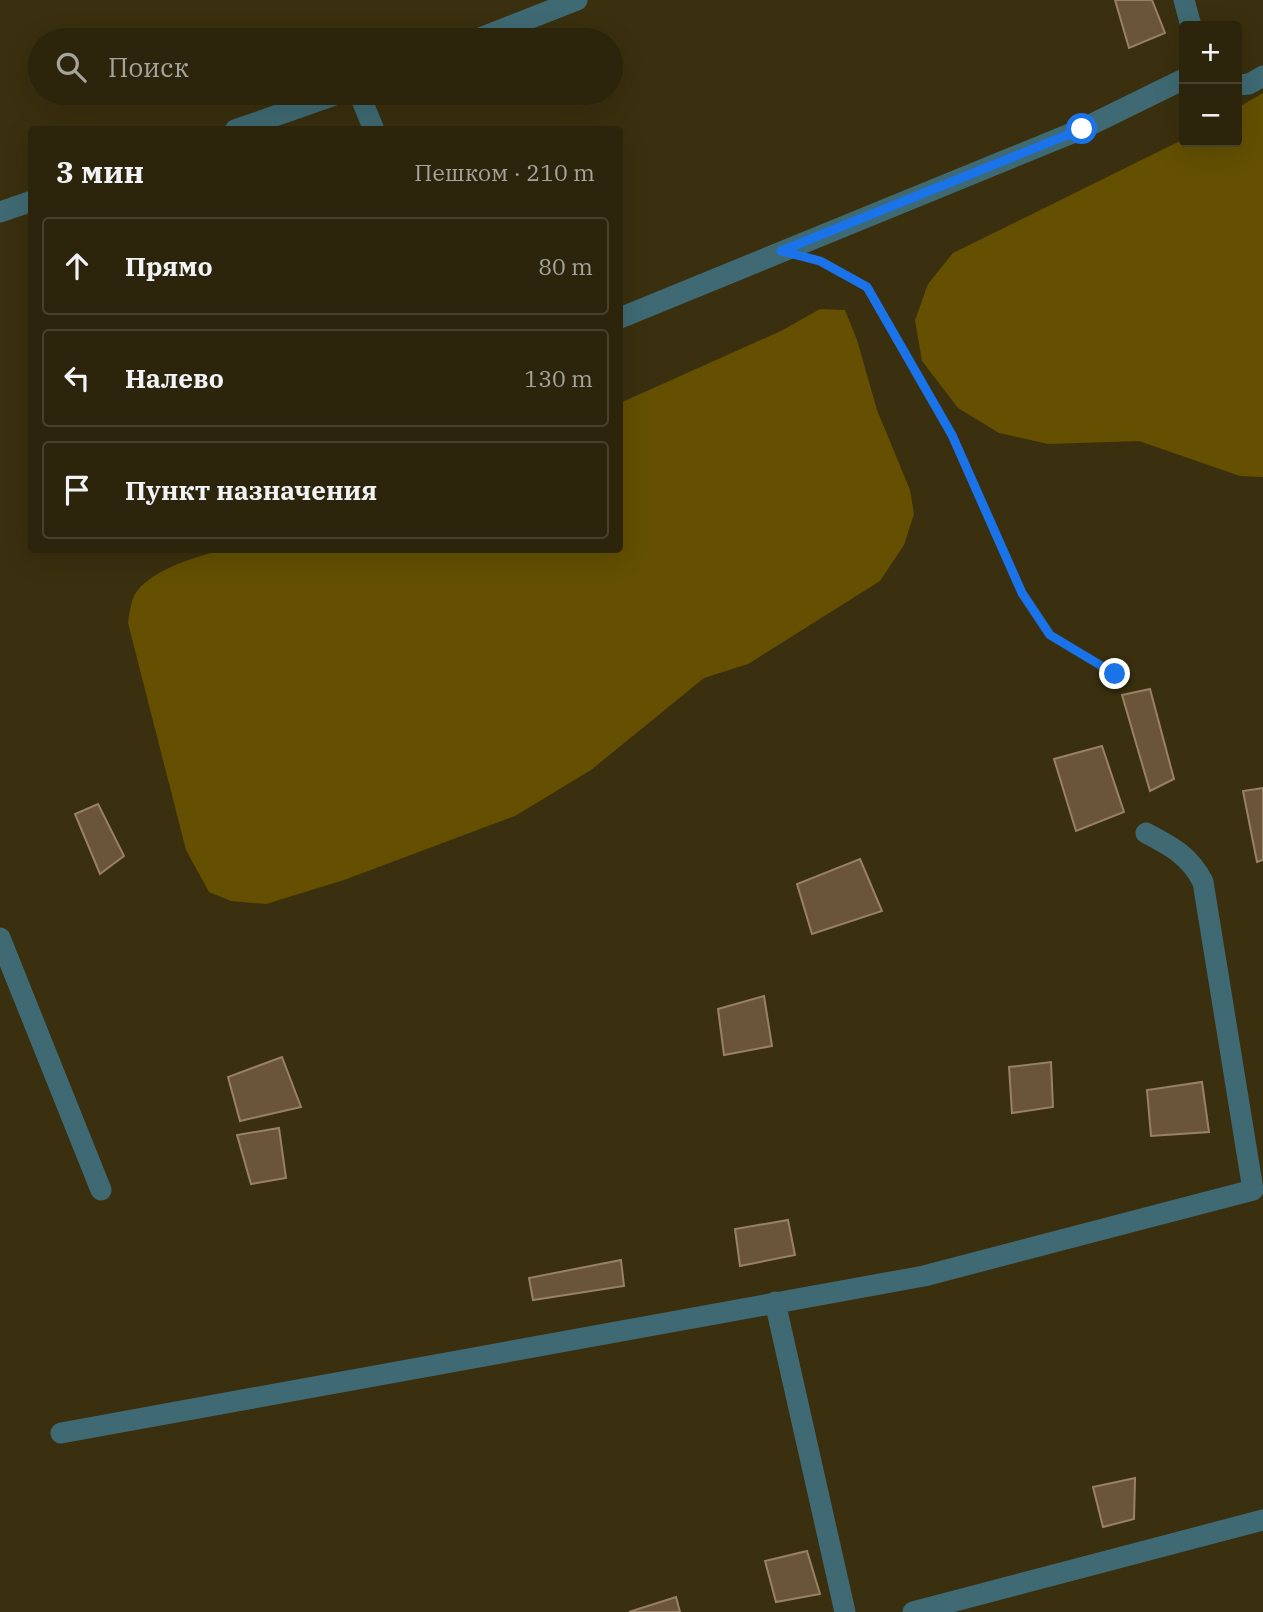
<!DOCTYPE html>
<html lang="ru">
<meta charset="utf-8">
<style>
:root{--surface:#2c240b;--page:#342c14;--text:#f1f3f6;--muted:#a6a49d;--line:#48412c}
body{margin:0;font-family:"IBM Plex Serif",serif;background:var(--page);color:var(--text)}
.controls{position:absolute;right:21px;top:21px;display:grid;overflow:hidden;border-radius:7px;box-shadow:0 7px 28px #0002}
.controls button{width:63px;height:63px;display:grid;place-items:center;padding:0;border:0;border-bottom:2px solid var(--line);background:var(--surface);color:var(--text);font:35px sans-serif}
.stop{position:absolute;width:21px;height:21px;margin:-16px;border:5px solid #1a73e8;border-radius:50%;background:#fff}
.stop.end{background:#1a73e8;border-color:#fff;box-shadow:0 2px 7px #0008}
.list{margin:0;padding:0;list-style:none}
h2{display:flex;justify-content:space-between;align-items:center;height:91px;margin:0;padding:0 28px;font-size:30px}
h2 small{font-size:23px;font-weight:400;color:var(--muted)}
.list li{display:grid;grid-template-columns:46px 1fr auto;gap:21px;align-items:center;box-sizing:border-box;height:98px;margin:0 14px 14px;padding:0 14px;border:2px solid var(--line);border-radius:7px}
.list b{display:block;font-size:26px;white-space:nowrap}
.list em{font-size:23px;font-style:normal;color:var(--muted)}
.icon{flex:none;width:38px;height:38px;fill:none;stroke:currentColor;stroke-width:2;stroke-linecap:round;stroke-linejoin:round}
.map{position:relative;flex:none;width:1263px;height:1612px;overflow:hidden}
.search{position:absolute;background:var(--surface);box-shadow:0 7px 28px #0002;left:28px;top:28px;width:595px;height:77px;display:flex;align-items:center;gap:18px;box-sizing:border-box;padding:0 24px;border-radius:38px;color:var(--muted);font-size:26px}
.panel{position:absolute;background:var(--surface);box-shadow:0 7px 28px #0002;left:28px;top:126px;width:595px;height:427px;border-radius:7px}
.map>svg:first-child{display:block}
</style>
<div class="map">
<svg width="1263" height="1612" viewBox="0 0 1263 1612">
<rect width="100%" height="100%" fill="#3a300f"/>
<path fill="#645000" d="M 1263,93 L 1263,477 L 1240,476 L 1139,441 L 1048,444 L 999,433 L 958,408 L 922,361 L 915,320 L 928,284 L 953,253 L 1184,139 L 1184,142 L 1237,142 L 1237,108 Z
M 820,309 L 845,310 L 857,340 L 877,410 L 910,490 L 914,514 L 904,545 L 880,581 L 748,664 L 704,678 L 591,770 L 515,816 L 344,880 L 266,904 L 231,901 L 209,892 L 186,850 L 128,623 C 129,616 130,608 132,601 C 141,572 197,556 223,550 L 620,550 L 620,403 L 781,331 Z"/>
<path fill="#6b5539" stroke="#998164" stroke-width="2" d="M 1115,0 L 1152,0 L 1165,33 L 1129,48 Z
M 1150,689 L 1174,779 L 1150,791 L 1122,695 Z
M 1102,746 L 1124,812 L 1076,831 L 1054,759 Z
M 1263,788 L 1263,860 L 1257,862 L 1243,791 Z
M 98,804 L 124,856 L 100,874 L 75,814 Z
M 860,859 L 882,911 L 812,934 L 797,884 Z
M 764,996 L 772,1046 L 724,1055 L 718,1009 Z
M 282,1057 L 301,1107 L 240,1121 L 228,1077 Z
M 1051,1062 L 1053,1107 L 1012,1113 L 1009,1067 Z
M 1202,1082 L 1209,1132 L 1151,1136 L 1147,1090 Z
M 279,1128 L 286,1178 L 251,1184 L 237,1135 Z
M 788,1220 L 795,1255 L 740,1266 L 735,1229 Z
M 621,1260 L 624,1286 L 533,1300 L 529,1278 Z
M 1135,1478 L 1134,1519 L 1103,1527 L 1093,1487 Z
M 807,1551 L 820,1594 L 776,1602 L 765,1561 Z
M 676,1597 L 680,1612 L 629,1612 Z"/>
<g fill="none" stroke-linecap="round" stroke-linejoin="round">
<path stroke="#8d8469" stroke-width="4.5" stroke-dasharray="3.5 3.5" stroke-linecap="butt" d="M 819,261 L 867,287 L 952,435 L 1022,593 L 1050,635 L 1115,674"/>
<path stroke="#3f6a73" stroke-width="21" d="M 1184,0 L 1191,26
M 475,40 L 577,0
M 1237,85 L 1249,84 L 1263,76
M 359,93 L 374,130
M 235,130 L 340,93
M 0,212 L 32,201
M 620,318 L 1082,129 L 1184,79
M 0,938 L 101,1190
M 775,1302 L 845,1612
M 61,1433 L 924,1276 L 1253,1190 L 1203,882 C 1190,856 1171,846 1146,833
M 913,1612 L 1263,1520"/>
</g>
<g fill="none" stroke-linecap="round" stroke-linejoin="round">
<path stroke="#1a73e8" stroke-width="9" d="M 1082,129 L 781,251 L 820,261 L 867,287 L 952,435 L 1022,593 L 1050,635 L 1115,674"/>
</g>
</svg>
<div class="controls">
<button>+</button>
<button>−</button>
</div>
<div class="stop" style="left:1082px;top:129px"></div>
<div class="stop end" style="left:1115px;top:674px"></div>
<div class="search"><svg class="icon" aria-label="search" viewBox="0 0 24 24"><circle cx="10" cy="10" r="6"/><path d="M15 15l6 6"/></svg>Поиск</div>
<section class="panel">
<h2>3 мин<small>Пешком · 210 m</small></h2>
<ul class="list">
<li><svg class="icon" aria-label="ahead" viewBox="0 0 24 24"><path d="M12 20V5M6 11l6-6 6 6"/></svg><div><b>Прямо</b></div><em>80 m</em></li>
<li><svg class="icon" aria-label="left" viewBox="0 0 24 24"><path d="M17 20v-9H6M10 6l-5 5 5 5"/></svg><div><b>Налево</b></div><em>130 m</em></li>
<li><svg class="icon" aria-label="arrive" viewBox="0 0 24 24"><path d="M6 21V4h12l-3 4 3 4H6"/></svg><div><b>Пункт назначения</b></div></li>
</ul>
</section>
</div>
